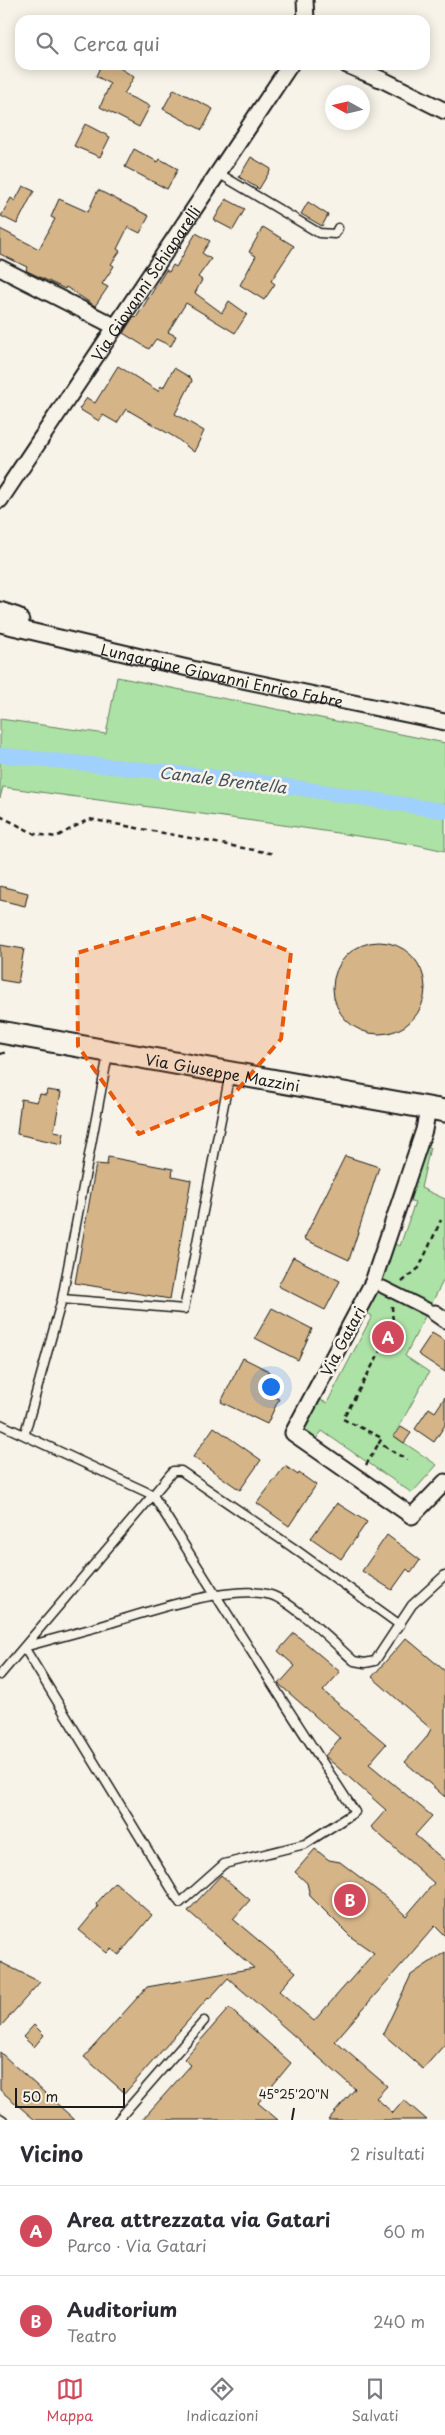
<!DOCTYPE html>
<html lang="it">
<meta charset="utf-8">
<style>
:root{--surface:#fff;--page:#f7f7f7;--text:#2b2b33;--muted:#7c7c81;--line:#e1e1e2;--accent:#d1495b}
body{margin:0;font-family:"Playpen Sans",sans-serif;background:var(--page);color:var(--text)}
.compass{position:absolute;left:325px;top:85px;width:45px;height:45px;border-radius:50%;background:var(--surface);box-shadow:0 2px 12px #0003;rotate:278deg}
.scale{position:absolute;left:15px;bottom:12px;width:110px;box-sizing:border-box;padding-left:5px;border:2px solid #1c1c1c;border-top:0;font-size:14px;line-height:18px;white-space:nowrap;color:#1c1c1c;-webkit-text-stroke:4px #f7f3e8;paint-order:stroke}
.you{position:absolute;left:270px;top:1386px;width:18px;height:18px;margin:-12px;border:4px solid #fff;border-radius:50%;background:#1a73e8;box-shadow:0 0 0 8px #1a73e833}
.badge{display:grid;place-items:center;width:32px;height:32px;border-radius:50%;background:var(--accent);color:#fff;font-size:16px;font-weight:700}
.pin{position:absolute;translate:-50% -50%;border:2px solid #fff;box-shadow:0 1px 5px #0006}
.list{margin:0;padding:0;list-style:none}
h2{display:flex;justify-content:space-between;align-items:center;height:65px;margin:0;padding:0 20px;font-size:21px}
h2 small{font-size:16px;font-weight:400;color:var(--muted)}
.list li{display:grid;grid-template-columns:32px 1fr auto;gap:15px;align-items:center;box-sizing:border-box;height:90px;padding:0 20px;border-top:1px solid var(--line)}
.list b{display:block;font-size:19px;white-space:nowrap}
.list p{margin:0;font-size:16px;white-space:nowrap;color:var(--muted)}
.list em{font-size:16px;font-style:normal;color:var(--muted)}
.icon{flex:none;width:28px;height:28px;fill:none;stroke:currentColor;stroke-width:2;stroke-linecap:round;stroke-linejoin:round}
.map{position:relative;flex:none;width:445px;height:2120px;overflow:hidden}
.search{position:absolute;background:var(--surface);box-shadow:0 2px 12px #0003;left:15px;right:15px;top:15px;height:55px;display:flex;align-items:center;gap:12px;box-sizing:border-box;padding:0 18px;border-radius:15px;color:var(--muted);font-size:19px}
.sheet{height:245px;background:var(--surface)}
nav{display:flex;justify-content:space-around;align-items:center;box-sizing:border-box;height:70px;border-top:1px solid var(--line);background:var(--surface);font-size:14px;color:var(--muted)}
nav a{display:grid;justify-items:center;gap:2px}
nav .on{color:var(--accent)}
.map>svg:first-child{display:block}
</style>
<div class="map">
<svg width="445" height="2120" viewBox="0 0 445 2120">
<rect width="100%" height="100%" fill="#f7f3e8"/>
<filter id="ink" filterUnits="userSpaceOnUse"><feTurbulence type="fractalNoise" baseFrequency=".02" numOctaves="2"/><feDisplacementMap in="SourceGraphic" scale="10" xChannelSelector="R" yChannelSelector="G"/><feConvolveMatrix kernelMatrix="1 2 1 2 8 2 1 2 1" color-interpolation-filters="sRGB"/></filter>
<g filter="url(#ink)">
<path fill="#ace2a5" stroke="#647f60" d="M 117,677 L 445,743 L 445,851 L 418,845 L 290,826 L 3,787 L 0,798 L 0,719 L 106,734 Z
M 425,1144 L 430,1147 L 421,1188 L 445,1199 L 445,1277 L 405,1356 L 429,1372 L 394,1436 L 437,1465 L 412,1493 L 322,1431 L 316,1439 L 302,1430 L 318,1399 L 327,1403 L 372,1316 L 364,1311 L 393,1243 L 400,1246 L 415,1202 L 407,1200 Z"/>
<g fill="none" stroke-linecap="round" stroke-linejoin="round">
<path stroke="#a0d0fc" stroke-width="15" d="M 0,755 L 254,781 L 445,811"/>
</g>
<path fill="#d5b588" stroke="#1c1c1c" d="M 101,65 L 115,65 L 134,77 L 124,94 L 150,106 L 139,127 L 100,107 L 110,84 L 96,76 Z
M 174,89 L 213,109 L 202,130 L 163,109 Z
M 85,124 L 110,137 L 100,157 L 74,146 Z
M 134,149 L 158,162 L 160,159 L 178,169 L 167,189 L 125,167 Z
M 251,157 L 271,169 L 259,189 L 239,177 Z
M 23,186 L 34,191 L 17,224 L 1,216 L 11,198 L 15,201 Z
M 98,190 L 149,216 L 140,233 L 128,227 L 117,249 L 120,251 L 111,264 L 114,266 L 102,284 L 108,287 L 95,306 L 66,287 L 65,289 L 29,272 L 26,270 L 27,267 L 0,254 L 0,229 L 39,249 L 55,219 L 51,217 L 59,199 L 88,212 Z
M 226,199 L 245,209 L 233,230 L 214,220 Z
M 308,202 L 328,215 L 322,226 L 301,214 Z
M 263,227 L 294,246 L 271,281 L 275,284 L 264,300 L 240,285 L 256,256 L 249,252 Z
M 196,233 L 210,241 L 202,253 L 211,259 L 198,277 L 202,280 L 195,293 L 222,313 L 229,301 L 247,314 L 235,333 L 186,303 L 168,332 L 176,336 L 171,346 L 156,339 L 149,349 L 123,333 L 134,316 L 136,318 L 166,270 L 169,272 L 173,265 L 176,267 Z
M 118,366 L 158,391 L 161,386 L 163,388 L 174,368 L 191,378 L 192,381 L 175,414 L 204,431 L 194,452 L 176,438 L 126,409 L 117,423 L 103,415 L 99,421 L 79,409 L 87,398 L 95,403 Z
M 0,886 L 28,893 L 25,906 L 0,900 Z
M333 988a46 46 0 1 1 92 0a46 46 0 1 1-92 0Z
M 0,945 L 24,949 L 18,983 L 0,980 Z
M 47,1090 L 61,1092 L 54,1131 L 64,1133 L 62,1144 L 17,1134 L 21,1099 L 37,1102 L 40,1094 L 46,1095 Z
M 345,1156 L 379,1167 L 349,1260 L 304,1239 Z
M 108,1157 L 173,1169 L 172,1176 L 191,1180 L 170,1299 L 75,1283 L 96,1164 L 107,1165 Z
M 293,1257 L 340,1281 L 325,1310 L 278,1286 Z
M 272,1308 L 312,1329 L 298,1360 L 255,1338 Z
M 432,1333 L 445,1341 L 445,1372 L 418,1354 Z
M 243,1358 L 269,1371 L 260,1389 L 279,1399 L 267,1424 L 221,1402 Z
M 445,1397 L 445,1425 L 434,1442 L 415,1429 L 429,1408 L 435,1412 Z
M 214,1427 L 261,1460 L 240,1490 L 193,1457 Z
M 401,1427 L 411,1433 L 404,1443 L 394,1436 Z
M 285,1466 L 298,1475 L 299,1473 L 316,1485 L 289,1526 L 257,1503 Z
M 337,1503 L 367,1522 L 341,1559 L 311,1538 Z
M 387,1535 L 420,1560 L 411,1573 L 407,1569 L 392,1590 L 362,1571 Z
M 294,1633 L 340,1672 L 323,1691 L 386,1744 L 369,1764 L 432,1816 L 415,1835 L 445,1861 L 445,1936 L 435,1926 L 335,2041 L 387,2086 L 376,2098 L 393,2113 L 404,2100 L 427,2120 L 328,2120 L 355,2089 L 228,1978 L 209,1999 L 208,1998 L 125,2093 L 84,2057 L 147,1987 L 254,1968 L 188,1911 L 221,1875 L 250,1900 L 233,1919 L 296,1972 L 279,1991 L 314,2021 L 374,1953 L 351,1937 L 310,1896 L 307,1883 L 295,1872 L 315,1849 L 329,1860 L 340,1862 L 387,1898 L 406,1916 L 434,1883 L 371,1827 L 386,1810 L 325,1756 L 340,1738 L 279,1684 L 295,1666 L 278,1651 Z
M 406,1638 L 445,1671 L 445,1797 L 405,1762 L 426,1738 L 431,1729 L 372,1677 Z
M 115,1882 L 152,1915 L 119,1955 L 111,1949 L 107,1953 L 79,1930 L 98,1907 L 96,1904 Z
M 445,1952 L 445,2044 L 423,2069 L 383,2034 L 411,1975 Z
M 0,1962 L 40,1982 L 0,2027 Z
M 229,2008 L 291,2063 L 258,2103 L 278,2120 L 142,2120 L 191,2065 L 184,2059 Z
M 34,2025 L 44,2035 L 34,2047 L 23,2037 Z
M 0,2052 L 16,2067 L 75,2120 L 35,2120 L 0,2090 Z"/>
<g fill="none" stroke-linecap="round" stroke-linejoin="round">
<g stroke="#1c1c1c" stroke-width="11">
<path id="service" d="M 218,173 L 319,233 L 335,234 L 338,228
M 62,1299 L 184,1309 L 230,1073
M 0,1424 L 153,1495 L 0,1675
M 25,1433 L 62,1299 L 108,1054
M 400,1625 L 292,1547 L 181,1471 L 173,1471 L 153,1495 C 219,1601 286,1707 355,1812 L 305,1844 L 224,1864 L 180,1903 L 24,1647 C 50,1640 76,1633 101,1626 C 143,1613 230,1583 271,1595 C 293,1602 335,1644 354,1661 L 365,1663 L 375,1661 L 412,1605 L 445,1575
M 0,2118 L 3,2120
M 118,2120 L 204,2021"/>
</g>
<g stroke="#1c1c1c" stroke-width="15">
<path id="pedestrian" d="M 383,1287 L 435,1313"/>
</g>
<g stroke="#1c1c1c" stroke-width="19">
<g id="minor">
<path d="M 305,0 L 306,20"/>
<path d="M 347,65 L 385,81 L 445,111"/>
<path d="M 0,268 L 116,327"/>
<path id="s1" d="M 0,500 L 290,65"/>
<path d="M 0,610 L 18,616 L 21,621 L 20,628"/>
<path id="s2" d="M 0,624 L 209,673 L 445,722"/>
<path d="M 428,1108 L 424,1130 L 373,1282 L 293,1433 L 412,1516 L 445,1482"/>
<path d="M 435,1313 L 445,1320"/>
</g>
</g>
<g stroke="#1c1c1c" stroke-width="25">
<g id="secondary">
<path id="s3" d="M 0,1032 L 445,1111"/>
</g>
</g>
<path stroke="#1c1c1c" stroke-width="2.5" stroke-dasharray="5 4" stroke-linecap="butt" d="M 0,816 L 35,834 L 56,837 L 89,819 L 275,854
M 0,1054 L 7,1052
M 402,1282 L 419,1268 L 441,1220
M 392,1306 L 393,1328 L 343,1419 L 382,1438 L 379,1443 L 407,1460
M 366,1465 L 379,1443"/>
<use href="#service" stroke="#f7f3e8" stroke-width="8"/>
<use href="#pedestrian" stroke="#f7f3e8" stroke-width="11"/>
<use href="#minor" stroke="#f7f3e8" stroke-width="15"/>
<use href="#secondary" stroke="#f7f3e8" stroke-width="21"/>
</g>
</g>
<path fill="#e8590c" fill-opacity="0.2" stroke="#e8590c" stroke-width="4" stroke-dasharray="10 6" stroke-linejoin="round" d="M 203,916 L 291,952 L 281,1039 L 233,1095 L 139,1134 L 78,1046 L 77,953 Z"/>
<path fill="none" stroke="#1c1c1c" stroke-width="2" d="M 292,2120 L 294,2108"/>
<g text-anchor="middle" dominant-baseline="central" stroke-width="5" stroke-linejoin="round" paint-order="stroke">
<g font-size="15" fill="#1c1c1c" stroke="#f7f3e8">
<text stroke="none"><textPath href="#s1" startOffset="261">Via Giovanni Schiaparelli</textPath></text>
<text stroke="none"><textPath href="#s2" startOffset="228">Lungargine Giovanni Enrico Fabre</textPath></text>
<text stroke="none"><textPath href="#s3" startOffset="226">Via Giuseppe Mazzini</textPath></text>
<text transform="translate(342 1341) rotate(-62)">Via Gatari</text>
</g>
<g font-size="16" font-style="italic" fill="#44525f" stroke="#f7f3e8">
<text transform="translate(223 779) rotate(7)">Canale Brentella</text>
</g>
</g>
<g font-size="12" text-anchor="middle" fill="#1c1c1c" stroke="#f7f3e8" stroke-width="5" stroke-linejoin="round" paint-order="stroke">
<text x="294" y="2099">45°25'20"N</text>
</g>
</svg>
<svg class="compass" viewBox="-18 -18 36 36"><path d="M0-13l5 13h-10z" fill="#e53935"/><path d="M0 13l5-13h-10z" fill="#7c7c81"/></svg>
<div class="scale">50 m</div>
<div class="you"></div>
<div class="pin badge" style="left:388px;top:1337px">A</div>
<div class="pin badge" style="left:350px;top:1900px">B</div>
<div class="search"><svg class="icon" aria-label="search" viewBox="0 0 24 24"><circle cx="10" cy="10" r="6"/><path d="M15 15l6 6"/></svg>Cerca qui</div>
</div>
<section class="sheet">
<h2>Vicino<small>2 risultati</small></h2>
<ul class="list">
<li><span class="badge">A</span><div><b>Area attrezzata via Gatari</b><p>Parco · Via Gatari</p></div><em>60 m</em></li>
<li><span class="badge">B</span><div><b>Auditorium</b><p>Teatro</p></div><em>240 m</em></li>
</ul>
</section>
<nav>
<a class="on"><svg class="icon" aria-label="map" viewBox="0 0 24 24"><path d="M3 6l6-2 6 2 6-2v14l-6 2-6-2-6 2zM9 4v14M15 6v14"/></svg>Mappa</a>
<a><svg class="icon" aria-label="directions" viewBox="0 0 24 24"><path d="M12 3l9 9-9 9-9-9zM9 14v-3h6M13 9l2 2-2 2"/></svg>Indicazioni</a>
<a><svg class="icon" aria-label="saved" viewBox="0 0 24 24"><path d="M7 4h10v16l-5-4-5 4z"/></svg>Salvati</a>
</nav>
